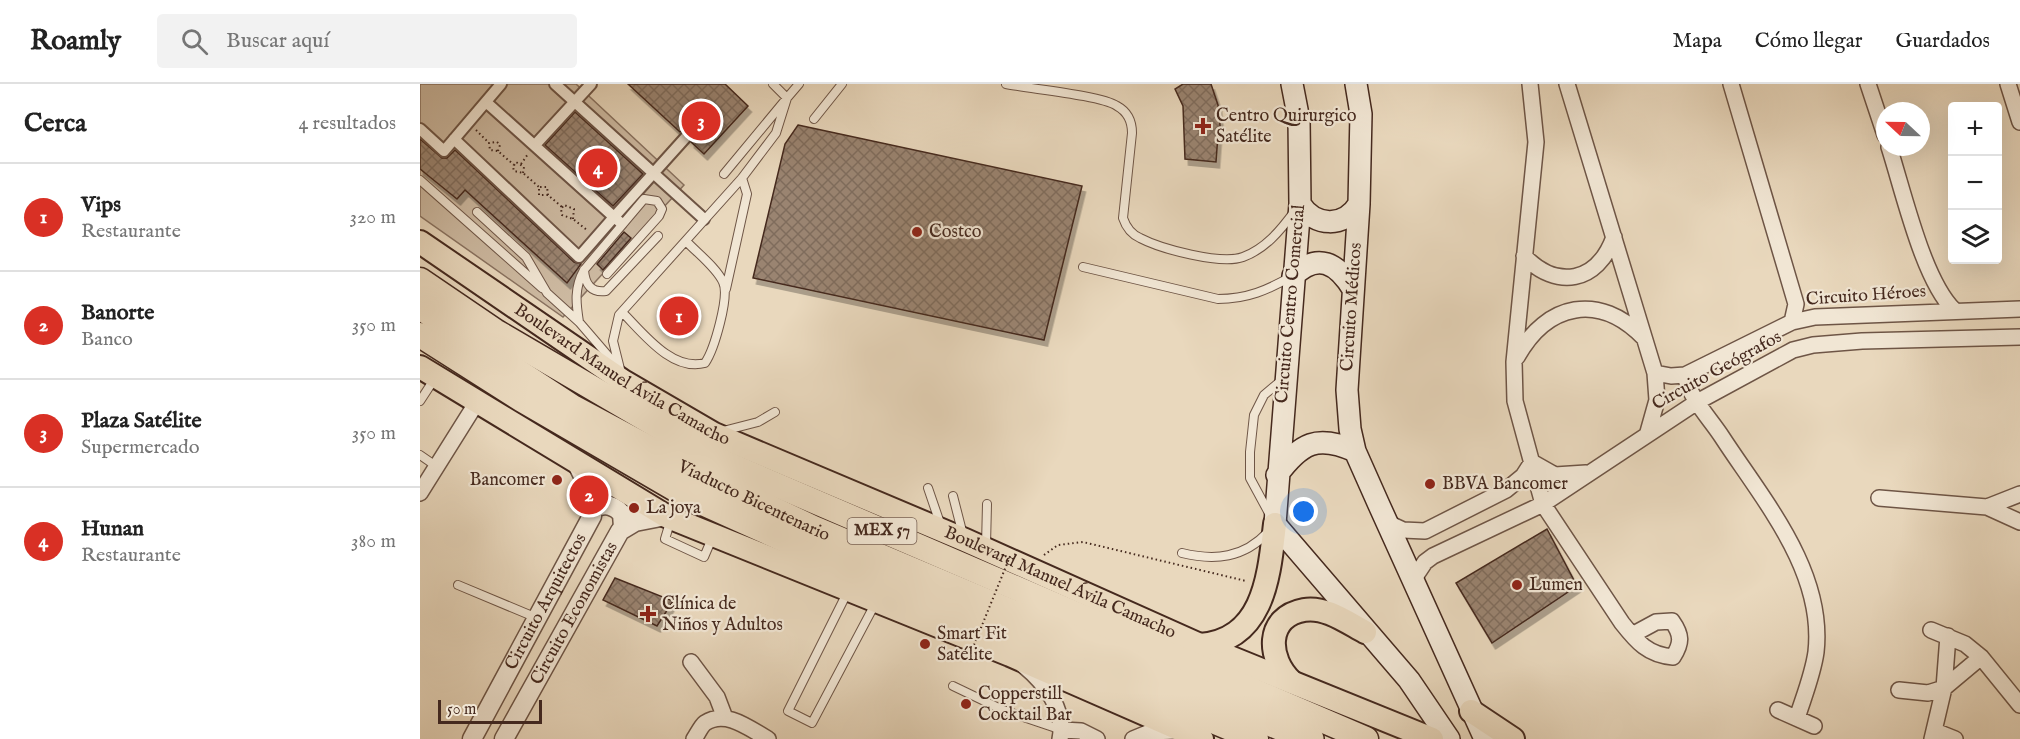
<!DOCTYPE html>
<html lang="es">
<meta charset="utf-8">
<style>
:root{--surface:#fff;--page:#f2f2f2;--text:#222;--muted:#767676;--line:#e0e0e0;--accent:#d93025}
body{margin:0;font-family:"IM FELL English",serif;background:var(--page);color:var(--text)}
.controls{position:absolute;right:18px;top:18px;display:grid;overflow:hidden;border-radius:6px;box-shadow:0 6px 24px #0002}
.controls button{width:54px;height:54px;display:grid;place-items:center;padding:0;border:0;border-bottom:2px solid var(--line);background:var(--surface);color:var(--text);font:30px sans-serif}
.compass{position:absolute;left:1456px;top:18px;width:54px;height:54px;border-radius:50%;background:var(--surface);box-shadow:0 6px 24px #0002;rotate:292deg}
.scale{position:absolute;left:18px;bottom:15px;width:104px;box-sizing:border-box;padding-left:6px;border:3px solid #45291e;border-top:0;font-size:16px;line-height:21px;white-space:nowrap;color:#45291e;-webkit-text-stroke:4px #f1e6d4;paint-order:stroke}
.you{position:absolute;left:884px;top:428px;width:21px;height:21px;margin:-15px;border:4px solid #fff;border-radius:50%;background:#1a73e8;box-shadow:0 0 0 9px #1a73e833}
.badge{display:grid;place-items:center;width:39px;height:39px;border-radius:50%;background:var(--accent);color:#fff;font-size:20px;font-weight:700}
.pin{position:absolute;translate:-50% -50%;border:3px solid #fff;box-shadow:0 2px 6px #0006}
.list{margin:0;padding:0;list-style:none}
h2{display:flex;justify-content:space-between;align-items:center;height:78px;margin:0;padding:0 24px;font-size:26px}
h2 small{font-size:20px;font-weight:400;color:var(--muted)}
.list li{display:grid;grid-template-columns:39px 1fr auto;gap:18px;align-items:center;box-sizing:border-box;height:108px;padding:0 24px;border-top:2px solid var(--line)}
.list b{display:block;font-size:22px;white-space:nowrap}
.list p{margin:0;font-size:20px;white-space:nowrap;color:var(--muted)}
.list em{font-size:20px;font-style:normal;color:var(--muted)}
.icon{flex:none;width:33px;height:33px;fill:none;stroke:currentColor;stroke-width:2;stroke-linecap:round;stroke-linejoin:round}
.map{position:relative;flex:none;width:1600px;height:655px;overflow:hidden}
header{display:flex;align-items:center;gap:36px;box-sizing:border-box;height:84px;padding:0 30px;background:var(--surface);border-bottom:2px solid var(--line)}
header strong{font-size:28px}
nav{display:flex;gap:33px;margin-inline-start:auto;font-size:21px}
.search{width:420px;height:54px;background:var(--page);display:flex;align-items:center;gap:15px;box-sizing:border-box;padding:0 21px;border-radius:6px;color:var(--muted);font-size:22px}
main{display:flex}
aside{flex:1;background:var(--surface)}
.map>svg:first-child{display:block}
</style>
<header>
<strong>Roamly</strong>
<div class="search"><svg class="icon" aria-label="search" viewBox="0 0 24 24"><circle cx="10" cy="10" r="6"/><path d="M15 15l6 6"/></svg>Buscar aquí</div>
<nav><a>Mapa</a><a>Cómo llegar</a><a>Guardados</a></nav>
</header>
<main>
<aside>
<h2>Cerca<small>4 resultados</small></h2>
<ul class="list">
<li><span class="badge">1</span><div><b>Vips</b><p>Restaurante</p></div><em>320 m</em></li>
<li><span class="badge">2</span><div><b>Banorte</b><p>Banco</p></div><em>350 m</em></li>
<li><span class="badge">3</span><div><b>Plaza Satélite</b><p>Supermercado</p></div><em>350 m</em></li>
<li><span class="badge">4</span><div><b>Hunan</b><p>Restaurante</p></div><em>380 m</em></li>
</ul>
</aside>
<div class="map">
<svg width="1600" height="655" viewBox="0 0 1600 655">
<defs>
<pattern id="building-cross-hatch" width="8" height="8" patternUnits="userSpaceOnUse" patternTransform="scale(1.5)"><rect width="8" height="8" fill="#9a8471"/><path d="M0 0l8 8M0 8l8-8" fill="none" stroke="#7f6c5c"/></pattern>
<filter id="shadow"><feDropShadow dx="3.5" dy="6" stdDeviation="0" flood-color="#0004"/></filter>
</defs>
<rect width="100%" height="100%" fill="#e9d8bd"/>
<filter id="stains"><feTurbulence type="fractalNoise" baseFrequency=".00333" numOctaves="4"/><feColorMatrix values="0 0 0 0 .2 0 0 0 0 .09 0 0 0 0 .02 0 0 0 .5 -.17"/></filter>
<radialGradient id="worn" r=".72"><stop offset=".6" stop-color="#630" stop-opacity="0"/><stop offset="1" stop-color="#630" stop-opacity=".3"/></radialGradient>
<path fill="#cdbaa2" stroke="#897260" stroke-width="1.5" d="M 0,0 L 156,0 L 264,101 L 143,233 L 0,132 Z"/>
<path fill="url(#building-cross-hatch)" stroke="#45291e" stroke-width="1.5" filter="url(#shadow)" d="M 208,0 L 305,0 L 328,22 L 284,70 L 271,58 L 271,48 L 267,46 L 260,48 Z
M 763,0 L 791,0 L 798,21 L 801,51 L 798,51 L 796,78 L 765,75 L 763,22 L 755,5 Z
M 155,28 L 223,90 L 193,122 L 125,61 Z
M 378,41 L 662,102 L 624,256 L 333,194 L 365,60 Z
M 0,55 L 22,74 L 27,74 L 35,66 L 154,178 L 161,180 L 147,199 L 45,106 L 37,115 L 0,85 Z
M 204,148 L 211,154 L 183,186 L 177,180 Z
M 1127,445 L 1157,502 L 1072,559 L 1036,499 Z
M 195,494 L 253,517 L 237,542 L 183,516 Z"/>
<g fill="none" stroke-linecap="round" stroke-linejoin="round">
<g stroke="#6e5546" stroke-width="10">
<path id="service" d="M 586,0 C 610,5 680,11 697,22 C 708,28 712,38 712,49 L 703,134 C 706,143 711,150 720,154 C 741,165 801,181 823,173 C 845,165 860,147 874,128
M 394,35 L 422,0
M 304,90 L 367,14 L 353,0
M 0,96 L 122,204
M 57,128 L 106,173 L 127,209 L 159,238 L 196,281
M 663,183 L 798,215 C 827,215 848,206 872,192
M 164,186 C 165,200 171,209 186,207 L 238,152
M 306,205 L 327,110 L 322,94
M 202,228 C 223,249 252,288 285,279 C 294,266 310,212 303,198 C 296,183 277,169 266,157
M 159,238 C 156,219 154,204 164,186 L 224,115 L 237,117 L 242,125 L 239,132 L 187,190
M 201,289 L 193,257 L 199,231 L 322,94 L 356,49 L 367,14 L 379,0
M 0,317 L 15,294
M 303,347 L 338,338 L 355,328
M 0,371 L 16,382
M 508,404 L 521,442
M 533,412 L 543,451
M 850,431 L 830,394 L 830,368 L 834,331 L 844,311 L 863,295
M 251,435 L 245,455 L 284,473 L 293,452
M 566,461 L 567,420
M 762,469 C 795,477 824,474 848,448
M 38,501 L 117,534
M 427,509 L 368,627 L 392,639 L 455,520
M 533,602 L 583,626 L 642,646"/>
</g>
<g stroke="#6e5546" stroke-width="14">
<path id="pedestrian" d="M 135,0 L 284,135
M 0,45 L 24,67 L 81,0
M 34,55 L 159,173 L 194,133 L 66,18
M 115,61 L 171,0
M 201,139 L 194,133 L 266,53"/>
</g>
<g stroke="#6e5546" stroke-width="18">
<path id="minor" d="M 1110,0 L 1116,58 L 1094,278 L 1095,317 L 1123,420 L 1202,539 C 1217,558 1228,571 1253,573 C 1262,559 1262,551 1252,537 L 1236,538 L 1212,551
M 1147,0 L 1235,289 L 1237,316 L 1228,348
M 1311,0 L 1376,220 L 1372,238
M 1448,0 L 1465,51
M 1588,0 L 1600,38
M 1469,63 C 1483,106 1503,196 1534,226
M 1104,172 C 1137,206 1177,199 1194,153
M 1097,273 C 1127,219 1179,208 1224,254
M 1235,289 L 1251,292 L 1265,291 L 1372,238 L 1395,233 L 1600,225
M 1265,291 C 1270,315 1289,333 1302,353 C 1343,416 1405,487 1396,568 C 1393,590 1384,612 1377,634
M 1112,378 L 1135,391 L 1166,389
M 0,409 L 57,318
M 1459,414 L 1567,423 L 1600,438
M 1567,423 L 1600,410
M 968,439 L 983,446 L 1005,447 L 1086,406 L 1103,392 L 1112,378
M 993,496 L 1005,478 L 1013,472 L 1123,420 L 1277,318 L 1373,266 L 1393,261 L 1442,257 L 1600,253
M 1511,546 L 1545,560 L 1561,573 L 1600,621
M 271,578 L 297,613 L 305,634
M 604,582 C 625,599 646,627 640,655
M 1479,606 L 1508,609 L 1524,604 L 1528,552
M 1358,626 L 1394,642
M 642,646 L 661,647 L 677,655
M 1515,647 L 1535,655
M 274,655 C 277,651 281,642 285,639 C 306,625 330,645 348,655
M 713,655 L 730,648 L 756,647
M 1512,655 L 1524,604 L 1561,573"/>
</g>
<g stroke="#6e5546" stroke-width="21">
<g id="tertiary">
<path d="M 174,424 C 185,419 194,421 202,430 L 203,443"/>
<path id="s1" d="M 52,655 L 172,432 L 173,412 L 156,378"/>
<path id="s2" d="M 84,655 L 200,447 L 215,438 L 246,432"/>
</g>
</g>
<g stroke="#45291e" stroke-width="24">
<path id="secondary" d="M 872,0 L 879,36 L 880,120 L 855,440 L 989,596 L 1029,655
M 936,0 L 941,30 L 939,120 L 927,306 L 930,345 L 935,367 L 959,421 L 1065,655
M 880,120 C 895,143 924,144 939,120
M 873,192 C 898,168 917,179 933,205
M 857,391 C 881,359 897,350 935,367"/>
</g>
<g stroke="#45291e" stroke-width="26">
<g id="primary">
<path id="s3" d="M 0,158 L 203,297 L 294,350 L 545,456 L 780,561 L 1012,655"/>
<path d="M 0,283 L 246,432 L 590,571 L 782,655"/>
<path d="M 780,561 C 845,556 849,490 855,440"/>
<path d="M 872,598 C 847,575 845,533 884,526 C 905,522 928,539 945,548"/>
<path d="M 1051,627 L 1093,655"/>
</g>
</g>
<g stroke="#45291e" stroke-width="27">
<path id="trunk" d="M 0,196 L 75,247 L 287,371 L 946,655
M 0,251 L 102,316 L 267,412 L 447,493 L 836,655"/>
</g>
<g stroke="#45291e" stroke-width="30">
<g id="motorway">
<path id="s4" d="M 0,221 L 64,267 L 153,325 L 256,380 L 392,445 L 890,655"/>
</g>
</g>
<path stroke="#45291e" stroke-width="2" stroke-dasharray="1.5 3" stroke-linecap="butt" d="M 56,46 L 69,59
M 78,67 L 80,61 L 77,58 L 69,59 L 70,66 L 78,67 L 94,81
M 101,80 L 108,70
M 103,89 L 104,83 L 96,78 L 93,83 L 94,87 L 103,89 L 119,103
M 128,111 L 127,103 L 119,103 L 119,111 L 128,111 L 142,123
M 153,135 L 154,125 L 144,121 L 141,125 L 142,131 L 153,135 L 167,146
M 624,471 L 638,461 L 663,458 L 826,497"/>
<use href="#service" stroke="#f1e6d4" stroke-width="8"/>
<use href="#pedestrian" stroke="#f1e6d4" stroke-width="10"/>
<use href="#minor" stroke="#f1e6d4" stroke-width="15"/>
<use href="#tertiary" stroke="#f1e6d4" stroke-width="18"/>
<use href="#secondary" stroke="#f1e6d4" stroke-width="21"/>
<use href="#primary" stroke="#e9d8bd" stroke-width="22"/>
<use href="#trunk" stroke="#e9d8bd" stroke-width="24"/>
<use href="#motorway" stroke="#e9d8bd" stroke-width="27"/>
<path stroke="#45291e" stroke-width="2" stroke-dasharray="1.5 3" stroke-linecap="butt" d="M 554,561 L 591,470"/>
</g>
<g fill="#8f2418" stroke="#f1e6d4" stroke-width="2">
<path d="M780 33h6v6h6v6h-6v6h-6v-6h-6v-6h6z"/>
<circle cx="497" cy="148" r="6"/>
<circle cx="137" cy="396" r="6"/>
<circle cx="1010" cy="400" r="6"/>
<circle cx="214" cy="424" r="6"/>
<circle cx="1097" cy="501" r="6"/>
<path d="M225 521h6v6h6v6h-6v6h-6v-6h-6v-6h6z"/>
<circle cx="505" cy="560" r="6"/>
<circle cx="546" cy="620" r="6"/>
</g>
<g text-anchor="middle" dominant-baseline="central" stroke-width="4.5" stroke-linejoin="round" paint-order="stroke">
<rect fill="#f1e6d4" stroke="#796255" stroke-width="1.5" x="427.5" y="434" width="69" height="26" rx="4.5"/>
<g font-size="16" font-weight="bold" fill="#45291e">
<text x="462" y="447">MEX 57</text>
</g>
<g font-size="18" fill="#45291e" stroke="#f1e6d4" text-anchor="start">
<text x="796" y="32">Centro Quirurgico<tspan x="796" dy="21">Satélite</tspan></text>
<text x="509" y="148">Costco</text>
<text x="125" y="396" text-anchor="end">Bancomer</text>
<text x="1022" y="400">BBVA Bancomer</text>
<text x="226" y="424">La joya</text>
<text x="1109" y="501">Lumen</text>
<text x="242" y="520">Clínica de<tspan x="242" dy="21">Niños y Adultos</tspan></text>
<text x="517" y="550">Smart Fit<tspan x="517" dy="21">Satélite</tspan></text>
<text x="558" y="610">Copperstill<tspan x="558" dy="21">Cocktail Bar</tspan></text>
</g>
<g font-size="18" fill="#45291e" stroke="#f1e6d4">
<text transform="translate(1446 212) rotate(-4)">Circuito Héroes</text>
<text transform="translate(871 220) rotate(-85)">Circuito Centro Comercial</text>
<text transform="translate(932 223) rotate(-86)">Circuito Médicos</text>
<text transform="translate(1297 287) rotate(-29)">Circuito Geógrafos</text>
<text stroke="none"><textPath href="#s3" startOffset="242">Boulevard Manuel Ávila Camacho</textPath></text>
<text stroke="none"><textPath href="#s4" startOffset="388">Viaducto Bicentenario</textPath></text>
<text stroke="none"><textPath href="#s3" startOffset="728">Boulevard Manuel Ávila Camacho</textPath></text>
<text stroke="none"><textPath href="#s1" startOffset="156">Circuito Arquitectos</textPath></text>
<text stroke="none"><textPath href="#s2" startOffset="144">Circuito Economistas</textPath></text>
</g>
</g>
<rect width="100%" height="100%" filter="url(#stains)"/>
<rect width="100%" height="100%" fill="url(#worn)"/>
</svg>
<div class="controls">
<button>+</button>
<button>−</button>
<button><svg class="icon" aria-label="layers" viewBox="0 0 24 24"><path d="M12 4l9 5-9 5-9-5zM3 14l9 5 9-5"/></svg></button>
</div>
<svg class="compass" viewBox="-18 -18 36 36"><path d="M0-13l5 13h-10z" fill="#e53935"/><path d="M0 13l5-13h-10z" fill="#767676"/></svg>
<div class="scale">50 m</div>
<div class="you"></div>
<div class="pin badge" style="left:259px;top:232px">1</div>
<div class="pin badge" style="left:169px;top:411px">2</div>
<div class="pin badge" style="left:281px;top:37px">3</div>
<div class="pin badge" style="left:178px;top:84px">4</div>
</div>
</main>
